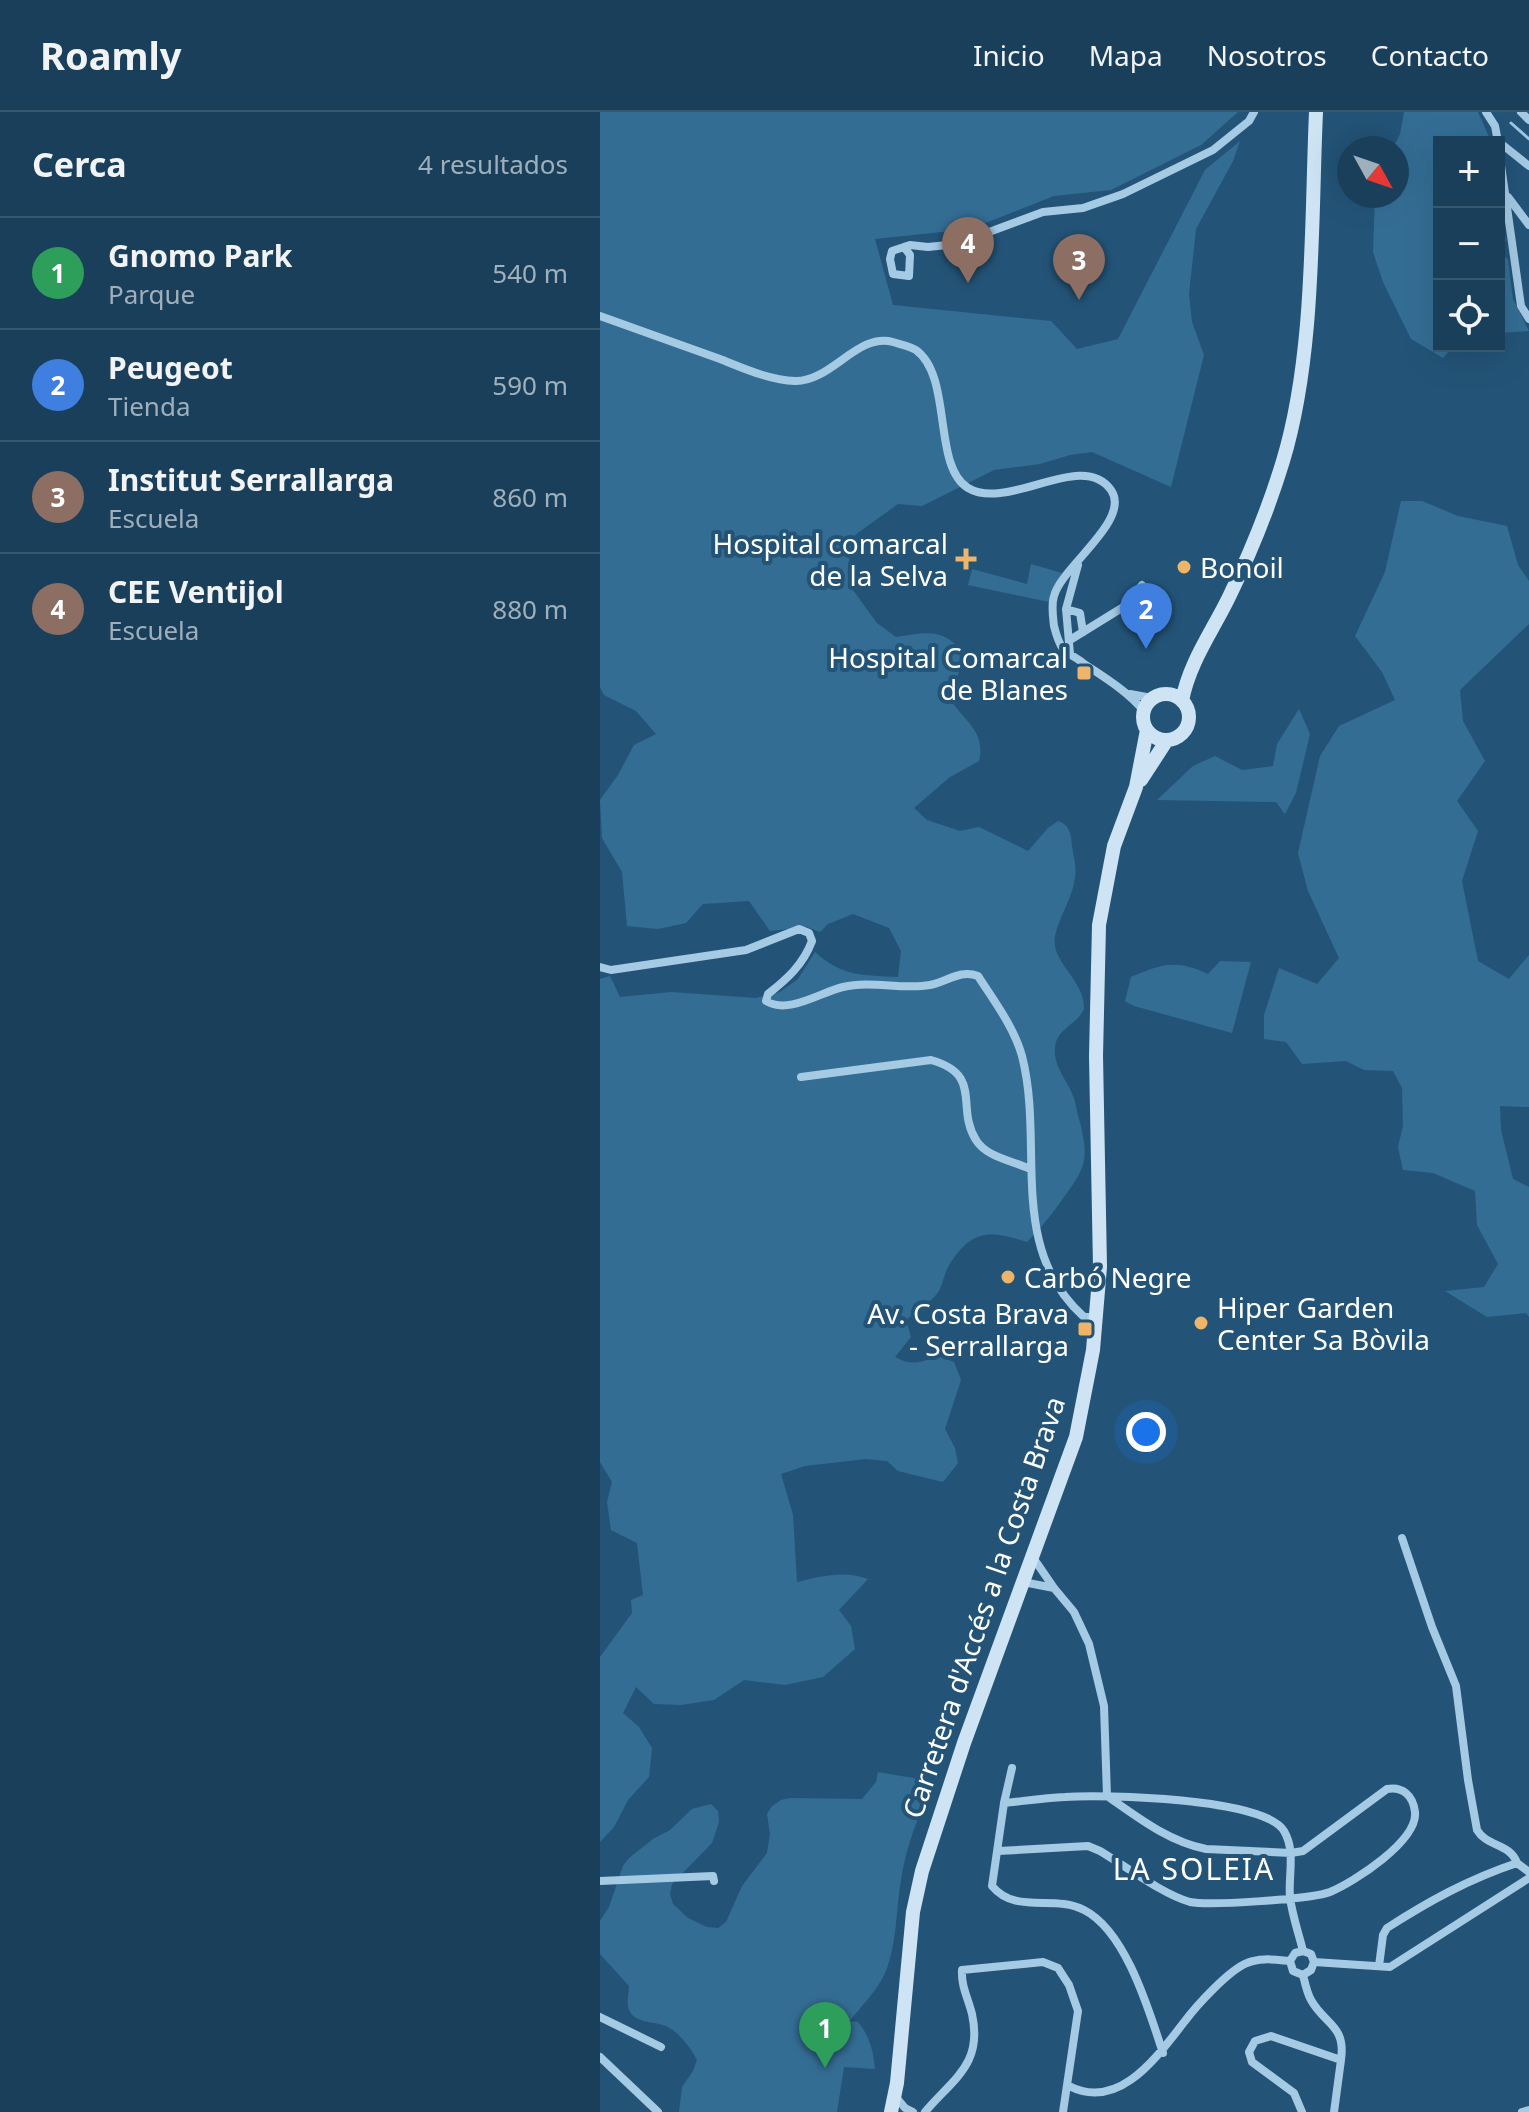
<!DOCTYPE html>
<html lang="es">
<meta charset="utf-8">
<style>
:root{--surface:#1a3f5a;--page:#234660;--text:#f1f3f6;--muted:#9fafbb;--line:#385870;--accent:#e797bd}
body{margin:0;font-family:"Noto Sans",sans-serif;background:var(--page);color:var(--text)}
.controls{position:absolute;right:24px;top:24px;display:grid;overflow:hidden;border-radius:0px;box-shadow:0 8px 32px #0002}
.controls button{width:72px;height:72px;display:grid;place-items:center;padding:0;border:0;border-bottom:2px solid var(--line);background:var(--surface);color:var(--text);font:40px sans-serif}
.compass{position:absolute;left:737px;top:24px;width:72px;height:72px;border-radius:50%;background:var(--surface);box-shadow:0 8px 32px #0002;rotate:130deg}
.you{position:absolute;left:546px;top:1320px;width:28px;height:28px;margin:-20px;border:6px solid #fff;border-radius:50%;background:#1a73e8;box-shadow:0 0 0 12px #1a73e833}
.badge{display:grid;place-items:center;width:52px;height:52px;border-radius:50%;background:var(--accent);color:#fff;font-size:26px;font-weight:700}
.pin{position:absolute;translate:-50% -66px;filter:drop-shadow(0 2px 4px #0008)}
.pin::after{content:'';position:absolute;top:42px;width:28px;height:24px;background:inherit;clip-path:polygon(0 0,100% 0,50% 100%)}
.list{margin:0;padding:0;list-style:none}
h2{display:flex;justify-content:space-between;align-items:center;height:104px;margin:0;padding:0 32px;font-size:34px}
h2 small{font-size:26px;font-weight:400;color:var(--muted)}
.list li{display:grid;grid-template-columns:52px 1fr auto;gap:24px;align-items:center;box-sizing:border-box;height:112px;padding:0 32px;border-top:2px solid var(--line)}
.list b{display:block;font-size:30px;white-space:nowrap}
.list p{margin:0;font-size:26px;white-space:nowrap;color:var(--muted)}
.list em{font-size:26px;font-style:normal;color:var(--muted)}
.icon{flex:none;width:44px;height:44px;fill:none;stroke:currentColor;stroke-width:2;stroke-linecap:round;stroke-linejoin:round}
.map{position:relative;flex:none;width:929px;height:2000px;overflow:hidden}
header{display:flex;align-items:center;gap:48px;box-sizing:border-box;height:112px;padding:0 40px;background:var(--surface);border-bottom:2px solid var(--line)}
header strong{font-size:38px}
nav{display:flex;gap:44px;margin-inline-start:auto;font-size:28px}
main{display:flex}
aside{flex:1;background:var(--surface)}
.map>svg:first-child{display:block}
</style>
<header>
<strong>Roamly</strong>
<nav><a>Inicio</a><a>Mapa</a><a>Nosotros</a><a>Contacto</a></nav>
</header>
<main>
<aside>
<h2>Cerca<small>4 resultados</small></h2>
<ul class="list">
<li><span class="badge" style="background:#2e9e5b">1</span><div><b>Gnomo Park</b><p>Parque</p></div><em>540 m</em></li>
<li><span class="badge" style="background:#3f7fe0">2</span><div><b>Peugeot</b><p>Tienda</p></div><em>590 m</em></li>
<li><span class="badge" style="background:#8d6e63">3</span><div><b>Institut Serrallarga</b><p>Escuela</p></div><em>860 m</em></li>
<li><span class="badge" style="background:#8d6e63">4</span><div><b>CEE Ventijol</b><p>Escuela</p></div><em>880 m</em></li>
</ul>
</aside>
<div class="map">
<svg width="929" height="2000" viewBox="0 0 929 2000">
<rect width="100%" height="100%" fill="#235478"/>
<path fill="#346d94" d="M 0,0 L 638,0 L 601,33 L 511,78 L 454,84 L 370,117 L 275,127 L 293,193 L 451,209 L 477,237 L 518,227 L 605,58 L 640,29 L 633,49 L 596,117 L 589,182 L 592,210 L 604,243 L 571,375 L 492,340 L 470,343 L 440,352 L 394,358 L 322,394 L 298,392 L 255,423 L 249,444 L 250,474 L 277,511 L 296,525 C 327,520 345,515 365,544 L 349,586 C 364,609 386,619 379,649 L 350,665 L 314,696 L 327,708 L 360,719 L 379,715 L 428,739 L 448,716 L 458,709 C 470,713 471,722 472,734 C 473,744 477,755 475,765 C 473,786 459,804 455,824 C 450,850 485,868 484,897 C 478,911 461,915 456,930 C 451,948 462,962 470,977 C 475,986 476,996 479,1007 C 491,1051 484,1057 459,1092 C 449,1106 439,1118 427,1130 C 389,1118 371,1117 348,1155 C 343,1164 343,1176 335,1184 C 327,1193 316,1200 306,1208 L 311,1225 L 295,1245 C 311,1254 321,1251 337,1244 L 354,1250 L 361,1268 L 345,1317 L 355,1336 L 358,1351 L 343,1370 L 298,1359 L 287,1349 L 266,1347 L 205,1354 L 181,1362 L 193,1403 L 197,1470 C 222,1464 243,1458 268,1467 L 239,1498 L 251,1514 L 255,1537 L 223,1565 L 185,1573 L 144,1568 L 114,1588 L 81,1593 L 54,1592 L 36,1575 L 23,1601 L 39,1615 L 52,1636 L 49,1665 L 28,1688 L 14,1715 L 0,1730 L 0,1545 L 32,1501 L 31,1488 L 43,1483 L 37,1431 L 11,1418 L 7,1390 L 12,1370 L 0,1350 L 0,867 L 10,864 L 20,885 L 71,880 L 156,886 L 180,880 L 198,867 L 215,840 C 243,865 262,863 298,865 L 301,839 L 289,816 L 253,802 L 228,812 L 220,820 L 207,815 L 170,819 L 149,789 L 103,792 L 86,811 L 58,817 L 27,814 L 22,760 L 2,726 L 0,688 L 18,663 L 34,633 L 56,622 L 36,599 L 4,583 L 0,575 Z
M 804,0 L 878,0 L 890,27 L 886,30 L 839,30 L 839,234 L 853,234 L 843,246 L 811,227 L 783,170 L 773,140 L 775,84 L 797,84 L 797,36 L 793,36 L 800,22 Z
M 899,86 L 906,129 L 902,133 L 903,144 L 908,147 L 913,187 L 929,219 L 899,221 Z
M 801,389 L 822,389 L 858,404 L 907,414 L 918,453 L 929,469 L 929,512 L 860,578 L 863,609 L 885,649 L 857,689 L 878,719 L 862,769 L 878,849 L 909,867 L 929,843 L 929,995 L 900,994 L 901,1018 L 913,1067 L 929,1075 L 929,1205 L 926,1201 L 887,1205 L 845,1179 L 884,1175 L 898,1152 L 877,1113 L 875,1079 L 833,1061 L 803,1058 L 798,1035 L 803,1014 L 802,976 L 793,959 L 764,958 L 746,949 L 702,952 L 686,930 L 664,927 L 664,903 L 679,856 L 717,872 L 739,846 L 708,779 L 698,741 L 720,644 L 739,614 L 795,588 L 782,560 L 755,524 L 785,460 Z
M 431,452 L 462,461 L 450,482 L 449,490 L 368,473 L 372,457 L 427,472 Z
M 699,597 L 710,622 L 696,681 L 685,702 L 676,690 L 557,688 L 593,654 L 615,644 L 642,658 L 673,654 L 677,632 Z
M 620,849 L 651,850 L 632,921 L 534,894 L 525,889 L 531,865 C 562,852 576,847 608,862 Z
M 278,1660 L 336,1670 C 319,1699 306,1734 301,1768 C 296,1796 297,1826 288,1853 C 282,1874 263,1892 250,1909 L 258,1910 C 270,1925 273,1938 275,1957 L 244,1955 L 237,2000 L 79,2000 L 82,1975 L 93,1959 L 97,1948 C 90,1935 80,1921 66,1914 C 54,1909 31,1912 28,1894 C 27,1888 29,1880 29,1874 L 0,1842 L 0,1809 L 9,1795 L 23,1754 L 29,1746 L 53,1727 L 70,1718 L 92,1697 L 111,1692 L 118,1699 L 119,1710 L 112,1731 L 72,1772 L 70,1782 L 73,1792 L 88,1806 L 107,1815 L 118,1816 L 126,1810 L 142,1774 L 167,1741 L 170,1722 L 167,1702 L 172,1694 L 181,1688 L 191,1686 L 262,1687 L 276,1670 Z"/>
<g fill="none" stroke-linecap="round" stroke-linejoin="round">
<path stroke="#99c7e5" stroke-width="3" d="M 911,11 L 929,27"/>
<path stroke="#a5cae4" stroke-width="8" d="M 886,0 L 895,14 L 898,30
M 921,0 L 929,8
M 899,30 L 929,54
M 899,39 L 921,194 L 929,207
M 908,85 L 929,113
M 304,135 L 310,143 L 309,164 L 293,162 L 290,147 L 292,139 L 310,133 L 328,135 L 357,132 L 443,100 L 483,96 L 523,82 L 613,38 L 649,9 L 654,0
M 0,204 C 40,218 80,233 120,247 C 143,256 169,268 195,269 C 231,270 258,220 293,230 C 299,232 310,234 316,238 C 353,265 332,354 368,376 C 408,400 482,337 511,378 C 532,408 461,455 454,484 C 451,493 453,505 454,514 C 456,522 458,530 463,537 C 468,542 477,546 483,551 C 505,566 526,578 544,599
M 466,497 L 480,501 L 483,520
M 470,528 L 525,494 L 542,473
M 470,542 L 466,497 L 478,453
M 530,582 L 552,586
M 0,855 L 11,858 L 146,838 L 199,817 L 209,821 L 212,829 C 203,853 187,867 168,882 L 166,889 C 188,903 221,880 243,875 C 271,868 302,878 330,873 C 347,870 360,857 378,864 C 394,889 414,915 422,944 C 445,1033 406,1135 484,1205 L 497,1205
M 201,965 L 331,948 C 384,963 355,995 376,1028 C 386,1045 413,1049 430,1057
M 802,1426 L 832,1515 L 856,1574 L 868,1668 L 877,1718 C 887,1735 910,1731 917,1751
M 432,1444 L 454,1476
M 412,1656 L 404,1691 L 392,1774 C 416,1803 454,1782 484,1798 C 526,1819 549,1899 563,1941
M 404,1691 C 424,1689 444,1686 465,1685 C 503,1682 665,1686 684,1719 C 696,1739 688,1764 690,1785 C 692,1803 699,1822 703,1839
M 398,1739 L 488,1734 L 500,1739 C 525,1754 564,1783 590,1790 C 609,1794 712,1787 730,1780 C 754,1770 818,1729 815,1700 C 813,1683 802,1674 787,1677 L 703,1739 L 691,1741 L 606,1737 C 569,1730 537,1705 507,1684 L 504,1594 L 489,1532 L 474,1500 L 454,1476 L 423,1470
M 0,1769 L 113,1764 L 114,1769
M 690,1849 L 693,1859 L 703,1863 L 711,1858 L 714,1850
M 690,1849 L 695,1841 L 703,1839 L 711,1842 L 714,1850
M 714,1850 L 790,1855 L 929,1766
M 779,1854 L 783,1823 L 787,1816 C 829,1789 869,1767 917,1751 L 929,1760
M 0,1905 L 61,1935
M 0,1945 L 58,2000
M 469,1974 C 520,2000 558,1943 585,1909 C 597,1893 629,1858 647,1851 C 660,1845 677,1848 690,1849
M 295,1984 L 305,1996 L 313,2000
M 325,2000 C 354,1966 383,1952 372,1902 C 368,1886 361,1874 362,1858 L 443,1850 L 458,1856 L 469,1873 L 478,1899 L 463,2000
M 702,2000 L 694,1981 L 652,1950 L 649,1940 L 655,1929 L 671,1924 L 741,1948 C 746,1913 725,1913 711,1888 C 707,1881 705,1871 703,1863
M 734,2000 L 741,1948
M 922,2000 L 929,1998"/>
<path stroke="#cee4f4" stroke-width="14" d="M543 605a23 23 0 1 1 46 0a23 23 0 1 1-46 0Z
M 582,589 C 589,551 612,520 629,485 C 650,442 669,395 683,349 C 715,243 711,111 716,0
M 541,668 L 567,628
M 291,2000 L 297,1971 L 313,1800 L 322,1759 L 364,1631 L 476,1325 L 493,1238 L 500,1155 L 496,944 L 499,813 L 514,734 L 536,675 L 547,618"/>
</g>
<g fill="#eeb569" stroke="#235478" stroke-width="3">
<path d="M362 435h8v8h8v8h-8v8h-8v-8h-8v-8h8z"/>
<circle cx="584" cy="455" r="8"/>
<rect x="476" y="553" width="16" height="16" rx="4"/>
<circle cx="408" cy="1165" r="8"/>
<circle cx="601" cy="1211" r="8"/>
<rect x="477" y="1209" width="16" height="16" rx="4"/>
</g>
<g text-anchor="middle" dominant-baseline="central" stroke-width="8" stroke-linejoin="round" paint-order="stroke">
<g font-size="28" fill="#fff" stroke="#235478" text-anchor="end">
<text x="348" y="431">Hospital comarcal<tspan x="348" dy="32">de la Selva</tspan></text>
<text x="600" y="455" text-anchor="start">Bonoil</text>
<text x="468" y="545">Hospital Comarcal<tspan x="468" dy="32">de Blanes</tspan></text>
<text x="424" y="1165" text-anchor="start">Carbó Negre</text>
<text x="617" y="1195" text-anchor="start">Hiper Garden<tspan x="617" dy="32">Center Sa Bòvila</tspan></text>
<text x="469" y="1201">Av. Costa Brava<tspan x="469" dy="32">- Serrallarga</tspan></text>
</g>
<g font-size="28" fill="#fff" stroke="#235478">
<text transform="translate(383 1495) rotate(-71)">Carretera d'Accés a la Costa Brava</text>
</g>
<g font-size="30" letter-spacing="2" fill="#fff" stroke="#235478">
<text x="594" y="1756">LA SOLEIA</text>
</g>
</g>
</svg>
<div class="controls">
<button>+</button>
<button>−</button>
<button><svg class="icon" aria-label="locate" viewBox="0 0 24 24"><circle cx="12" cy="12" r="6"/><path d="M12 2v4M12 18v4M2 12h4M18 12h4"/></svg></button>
</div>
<svg class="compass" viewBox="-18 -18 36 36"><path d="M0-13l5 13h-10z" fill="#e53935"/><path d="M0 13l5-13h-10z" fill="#9fafbb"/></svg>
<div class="you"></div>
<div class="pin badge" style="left:225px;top:1956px;background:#2e9e5b">1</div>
<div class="pin badge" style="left:546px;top:537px;background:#3f7fe0">2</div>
<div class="pin badge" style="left:479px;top:188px;background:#8d6e63">3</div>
<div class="pin badge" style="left:368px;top:171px;background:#8d6e63">4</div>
</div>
</main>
